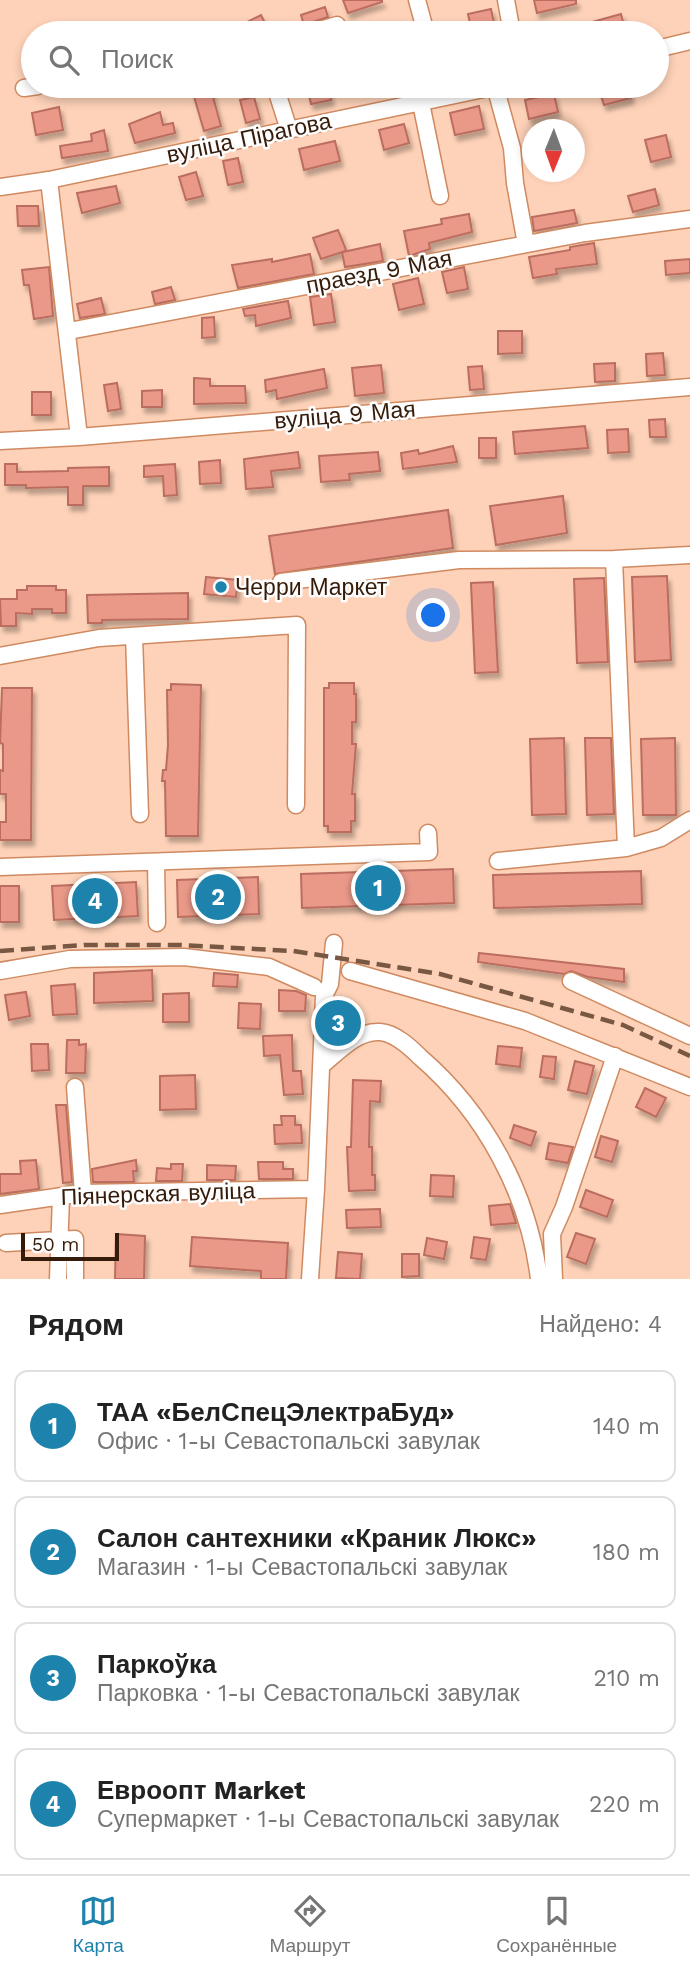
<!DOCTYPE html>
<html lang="ru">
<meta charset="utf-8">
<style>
:root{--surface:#fff;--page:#f2f2f2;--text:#222;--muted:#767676;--line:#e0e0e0;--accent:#1d83ad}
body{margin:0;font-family:"Work Sans",sans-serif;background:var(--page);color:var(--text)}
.compass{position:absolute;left:522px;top:119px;width:63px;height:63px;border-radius:50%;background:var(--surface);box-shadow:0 4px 10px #0003;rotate:181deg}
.scale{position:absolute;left:21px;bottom:18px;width:98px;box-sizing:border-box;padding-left:7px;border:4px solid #351b09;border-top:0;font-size:19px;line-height:24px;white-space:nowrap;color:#351b09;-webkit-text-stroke:5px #fdfdfd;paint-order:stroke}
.you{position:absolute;left:434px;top:616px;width:24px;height:24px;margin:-18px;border:5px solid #fff;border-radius:50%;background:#1a73e8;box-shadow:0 0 0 10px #1a73e833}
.badge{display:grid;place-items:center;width:46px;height:46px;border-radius:50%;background:var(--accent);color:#fff;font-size:23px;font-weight:700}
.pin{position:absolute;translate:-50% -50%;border:4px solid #fff;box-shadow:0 2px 7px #0006}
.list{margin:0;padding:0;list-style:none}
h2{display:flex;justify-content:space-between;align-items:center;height:91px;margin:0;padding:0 28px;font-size:30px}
h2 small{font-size:23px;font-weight:400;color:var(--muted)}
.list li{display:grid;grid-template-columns:46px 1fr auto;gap:21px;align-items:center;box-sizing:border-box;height:112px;margin:0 14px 14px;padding:0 14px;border:2px solid var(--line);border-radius:14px}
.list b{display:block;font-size:26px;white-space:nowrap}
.list p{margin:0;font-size:23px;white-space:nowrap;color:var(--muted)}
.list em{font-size:23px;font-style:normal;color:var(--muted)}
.icon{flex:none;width:38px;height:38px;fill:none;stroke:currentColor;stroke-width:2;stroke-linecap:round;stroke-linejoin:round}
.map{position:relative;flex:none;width:690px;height:1279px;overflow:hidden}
.search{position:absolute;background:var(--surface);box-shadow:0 4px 10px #0003;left:21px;right:21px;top:21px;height:77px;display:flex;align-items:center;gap:18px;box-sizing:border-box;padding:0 24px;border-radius:38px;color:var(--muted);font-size:26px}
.sheet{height:595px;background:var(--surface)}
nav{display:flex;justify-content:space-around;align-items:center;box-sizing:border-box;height:98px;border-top:2px solid var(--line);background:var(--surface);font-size:19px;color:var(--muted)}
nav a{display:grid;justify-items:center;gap:4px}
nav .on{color:var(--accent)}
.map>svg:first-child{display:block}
</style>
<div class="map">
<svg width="690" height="1279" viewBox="0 0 690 1279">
<defs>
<filter id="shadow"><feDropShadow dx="3" dy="5.5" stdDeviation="2" flood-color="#0004"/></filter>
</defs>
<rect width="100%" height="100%" fill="#fed2b8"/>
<path fill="#ea9989" stroke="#bb6e5f" stroke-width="2" filter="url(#shadow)" d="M 343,0 L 382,0 L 382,2 L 348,13 Z
M 534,0 L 576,0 L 576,4 L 537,13 Z
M 325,7 L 328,17 L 304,25 L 301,15 Z
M 491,9 L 496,33 L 472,33 L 468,14 Z
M 621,14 L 626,33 L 563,33 L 563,30 Z
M 261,15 L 268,29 L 261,33 L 225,33 Z
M 191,86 L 210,86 L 221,126 L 204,131 Z
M 307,86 L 328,86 L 331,100 L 311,104 Z
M 612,86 L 628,86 L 631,98 L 604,105 L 599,89 Z
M 554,94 L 558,112 L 529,119 L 525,100 Z
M 254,97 L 260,119 L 246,123 L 240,100 Z
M 479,106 L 484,129 L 455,135 L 450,113 Z
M 59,107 L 63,130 L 36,135 L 32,113 Z
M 160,112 L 163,125 L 173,123 L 175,133 L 135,143 L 129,124 Z
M 404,124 L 409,143 L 384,150 L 379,130 Z
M 104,130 L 108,151 L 62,158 L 60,146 L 92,141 L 91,134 Z
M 666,135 L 671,157 L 651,162 L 645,140 Z
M 335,141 L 340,161 L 304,170 L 299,149 Z
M 238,158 L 243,182 L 228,185 L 223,161 Z
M 196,172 L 203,196 L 186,200 L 179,177 Z
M 116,186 L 120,203 L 82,213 L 77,193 Z
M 655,189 L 659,205 L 633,212 L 628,196 Z
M 17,206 L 38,206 L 39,226 L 18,226 Z
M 574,210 L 577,223 L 534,231 L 532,217 Z
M 469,214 L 472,232 L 429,243 L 430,249 L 409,256 L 404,231 L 442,224 L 441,219 Z
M 338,230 L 346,250 L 343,252 L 380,244 L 383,261 L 345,267 L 342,252 L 321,259 L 313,238 Z
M 594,243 L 597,264 L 556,269 L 557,274 L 533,278 L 529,257 L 570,250 L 570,247 Z
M 310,254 L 314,274 L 238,288 L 232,265 L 272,259 L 272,262 Z
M 690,259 L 690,273 L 666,275 L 665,261 Z
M 49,267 L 53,316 L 34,319 L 29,285 L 24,285 L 22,270 Z
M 464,267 L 468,289 L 447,293 L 442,272 Z
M 418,278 L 424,304 L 399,310 L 393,284 Z
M 171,287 L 175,300 L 155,304 L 152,292 Z
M 331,294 L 335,322 L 314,325 L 310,297 Z
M 101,298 L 105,314 L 80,318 L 77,304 Z
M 288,301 L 291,318 L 256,326 L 255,315 L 245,316 L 243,309 Z
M 214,317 L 215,337 L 202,338 L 202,318 Z
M 498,331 L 522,331 L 522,353 L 498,354 Z
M 663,353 L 665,375 L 647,376 L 646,354 Z
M 615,363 L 615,381 L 595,382 L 594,364 Z
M 381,365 L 384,393 L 355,396 L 352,368 Z
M 482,366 L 484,389 L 470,390 L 468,367 Z
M 324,369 L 327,388 L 277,399 L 276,390 L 266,392 L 265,380 Z
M 194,378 L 210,379 L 210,386 L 245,386 L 246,403 L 194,404 Z
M 117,383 L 121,409 L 108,411 L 104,385 Z
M 162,390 L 162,407 L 142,407 L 142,391 Z
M 32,392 L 51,392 L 51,415 L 32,415 Z
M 665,419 L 666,437 L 650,437 L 649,420 Z
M 585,426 L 588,448 L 515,454 L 513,432 Z
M 628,429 L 629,452 L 608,453 L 607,430 Z
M 479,438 L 496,438 L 496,458 L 479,458 Z
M 453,446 L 457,462 L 403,469 L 401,453 L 418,450 L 419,454 Z
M 298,452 L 300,468 L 271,471 L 273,487 L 246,489 L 244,459 Z
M 378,452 L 380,471 L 349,474 L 350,480 L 321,482 L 319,456 Z
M 220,460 L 221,483 L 200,484 L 199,462 Z
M 5,464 L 17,464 L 17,472 L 68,471 L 68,468 L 109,467 L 109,486 L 83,486 L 83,505 L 68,505 L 68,487 L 26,488 L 26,485 L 5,485 Z
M 175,464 L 177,495 L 164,496 L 163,476 L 144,477 L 144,466 Z
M 563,496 L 567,533 L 496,545 L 490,506 Z
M 448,510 L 453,548 L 275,574 L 269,536 Z
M 667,576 L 671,660 L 635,662 L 632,577 Z
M 206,577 L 238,580 L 236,597 L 204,594 Z
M 604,578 L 608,662 L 577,663 L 574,579 Z
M 493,582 L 498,672 L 475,673 L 471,583 Z
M 27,586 L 56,586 L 56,590 L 66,590 L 66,613 L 52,613 L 52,609 L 32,609 L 32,614 L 16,613 L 16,626 L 1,626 L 0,599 L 17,599 L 17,590 L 27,590 Z
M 188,593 L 188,619 L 102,620 L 102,623 L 88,623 L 87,595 Z
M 329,683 L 354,683 L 354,694 L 356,694 L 356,722 L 352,722 L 352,744 L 356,744 L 352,794 L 355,794 L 355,821 L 351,821 L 351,832 L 328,832 L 328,826 L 324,826 L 324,688 L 329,688 Z
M 171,684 L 201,685 L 198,836 L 166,836 L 165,781 L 162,781 L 163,770 L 166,770 L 168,745 L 167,690 L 171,690 Z
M 2,688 L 32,688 L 31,840 L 0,840 L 0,822 L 6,822 L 6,794 L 0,794 L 0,770 L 3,771 L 3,744 L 0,743 Z
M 564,738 L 566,814 L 532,815 L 530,739 Z
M 585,738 L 611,738 L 614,814 L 587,815 Z
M 675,738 L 676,815 L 643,815 L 641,739 Z
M 453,869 L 454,903 L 302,908 L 301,874 Z
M 641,871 L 642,904 L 494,908 L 493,875 Z
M 258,877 L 259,914 L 178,917 L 177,880 Z
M 136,882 L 138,916 L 54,920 L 52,886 Z
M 0,886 L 19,886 L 19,922 L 0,922 Z
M 479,953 L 624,969 L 624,982 L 588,977 L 571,971 L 564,974 L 478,962 Z
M 152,970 L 153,1001 L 94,1003 L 94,973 Z
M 214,973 L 238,975 L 237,987 L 213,986 Z
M 75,984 L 77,1014 L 53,1015 L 51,986 Z
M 279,990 L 296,991 L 306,995 L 305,1011 L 279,1011 Z
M 26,992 L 30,1016 L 9,1020 L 5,995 Z
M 189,993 L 189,1022 L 163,1022 L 163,994 Z
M 239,1003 L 261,1004 L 260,1029 L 238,1028 Z
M 292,1035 L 293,1071 L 301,1071 L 303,1094 L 284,1095 L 280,1055 L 264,1056 L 263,1036 Z
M 67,1040 L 79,1040 L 79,1045 L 86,1044 L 85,1073 L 66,1073 Z
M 31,1044 L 48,1044 L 49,1070 L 32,1071 Z
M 498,1046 L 522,1048 L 520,1067 L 496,1064 Z
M 543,1056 L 556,1057 L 554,1079 L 540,1077 Z
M 575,1061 L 594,1066 L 587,1094 L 568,1090 Z
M 195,1075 L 196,1109 L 160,1110 L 160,1076 Z
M 353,1080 L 381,1081 L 380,1102 L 370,1101 L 369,1147 L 372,1147 L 372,1175 L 375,1175 L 375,1190 L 349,1191 L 347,1147 L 351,1147 Z
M 645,1088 L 666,1098 L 656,1117 L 636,1107 Z
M 56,1105 L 66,1105 L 72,1182 L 63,1183 Z
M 281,1116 L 295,1116 L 295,1125 L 301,1125 L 302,1143 L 275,1144 L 274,1125 L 282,1125 Z
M 514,1125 L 536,1132 L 531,1146 L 510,1138 Z
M 601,1136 L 618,1141 L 612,1162 L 595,1157 Z
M 549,1143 L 573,1147 L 568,1163 L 546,1159 Z
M 36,1160 L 39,1189 L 0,1194 L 0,1174 L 21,1174 L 20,1161 Z
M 136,1160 L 137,1171 L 133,1171 L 134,1182 L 93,1182 L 92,1169 Z
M 258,1162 L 283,1162 L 283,1169 L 293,1169 L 293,1179 L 259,1179 Z
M 171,1164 L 183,1164 L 182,1181 L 156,1181 L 157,1168 L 171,1169 Z
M 207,1165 L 236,1166 L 235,1180 L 207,1180 Z
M 431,1175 L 454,1176 L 453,1197 L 430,1196 Z
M 586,1190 L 613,1200 L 607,1217 L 580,1207 Z
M 510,1204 L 516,1223 L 491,1225 L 489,1206 Z
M 380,1209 L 381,1227 L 347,1228 L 346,1210 Z
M 576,1233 L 595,1239 L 586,1264 L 567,1257 Z
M 116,1234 L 145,1236 L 144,1279 L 115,1279 Z
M 192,1237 L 288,1243 L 286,1279 L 261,1279 L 261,1271 L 190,1266 Z
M 474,1237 L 490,1239 L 486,1260 L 471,1258 Z
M 427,1238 L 447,1242 L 444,1259 L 424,1255 Z
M 338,1252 L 362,1254 L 360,1279 L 336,1278 Z
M 402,1254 L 419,1254 L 419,1276 L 402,1277 Z"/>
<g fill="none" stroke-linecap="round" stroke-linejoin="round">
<g stroke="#cf8a61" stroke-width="19">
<path id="minor" d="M 417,0 L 426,33
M 506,0 L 512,33
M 310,33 L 337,25
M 657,49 L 690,41
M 275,86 L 289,130
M 495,86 L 512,148 L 515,183 L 526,244
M 24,88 L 38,86
M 421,103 L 440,196
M 49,180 L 79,437
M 0,187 L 49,180 L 498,86
M 69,331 L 585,233 L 690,219
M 0,441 L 79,437 L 690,387
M 281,582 L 459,560 L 614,559 L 690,555
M 134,636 L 140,814
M 0,656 L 99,638 L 297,625 L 296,805
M 626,848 L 661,838 L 690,820
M 498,861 L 626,848 L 614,559
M 156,862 L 157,923
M 0,867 L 429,852 L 428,833
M 0,971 L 70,959 L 184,957 L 269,967 L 314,987
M 350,971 L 525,1021 L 690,1087
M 571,981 L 690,1036
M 321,1066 C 337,1053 357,1030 380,1032 C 395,1033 410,1047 420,1057 C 485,1113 529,1194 539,1279
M 75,1087 L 83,1193
M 0,1205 L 83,1193 L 316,1189
M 6,1243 L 75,1239 L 75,1279
M 58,1279 L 61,1197
M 310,1279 L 316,1189 L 324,996 L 330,984 L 334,943
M 554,1279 L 552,1234 L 564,1207 L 615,1056"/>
</g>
<use href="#minor" stroke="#fff" stroke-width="16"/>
<path stroke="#785843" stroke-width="4.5" stroke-dasharray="14 7" stroke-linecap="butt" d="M 0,951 L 84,945 L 181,945 L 293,951 L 440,974 L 623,1025 L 690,1056"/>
</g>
<circle fill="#1d83ad" stroke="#fdfdfd" stroke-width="2.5" cx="221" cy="587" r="7"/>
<g text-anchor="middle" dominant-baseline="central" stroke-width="5" stroke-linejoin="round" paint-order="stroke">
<g font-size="23" fill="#351b09" stroke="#fdfdfd">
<text transform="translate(249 138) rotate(-12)">вуліца Пірагова</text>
<text transform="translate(379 272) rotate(-11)">праезд 9 Мая</text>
<text transform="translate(345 415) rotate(-5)">вуліца 9 Мая</text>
<text transform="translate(158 1194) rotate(-2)">Піянерская вуліца</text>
</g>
<g font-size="23" fill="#351b09" stroke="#fdfdfd" text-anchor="start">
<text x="235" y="587">Черри Маркет</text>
</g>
</g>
</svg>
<svg class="compass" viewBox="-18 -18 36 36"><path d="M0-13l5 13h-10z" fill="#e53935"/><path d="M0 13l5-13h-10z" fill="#767676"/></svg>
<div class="scale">50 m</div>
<div class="you"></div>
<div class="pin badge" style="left:378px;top:888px">1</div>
<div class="pin badge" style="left:218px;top:897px">2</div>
<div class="pin badge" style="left:338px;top:1023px">3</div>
<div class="pin badge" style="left:95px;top:901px">4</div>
<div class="search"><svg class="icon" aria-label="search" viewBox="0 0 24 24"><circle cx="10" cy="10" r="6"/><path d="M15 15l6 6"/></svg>Поиск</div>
</div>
<section class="sheet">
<h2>Рядом<small>Найдено: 4</small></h2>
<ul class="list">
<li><span class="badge">1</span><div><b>ТАА «БелСпецЭлектраБуд»</b><p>Офис · 1-ы Севастопальскі завулак</p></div><em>140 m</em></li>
<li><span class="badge">2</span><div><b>Салон сантехники «Краник Люкс»</b><p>Магазин · 1-ы Севастопальскі завулак</p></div><em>180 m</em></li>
<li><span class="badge">3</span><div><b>Паркоўка</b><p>Парковка · 1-ы Севастопальскі завулак</p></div><em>210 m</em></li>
<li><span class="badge">4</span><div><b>Евроопт Market</b><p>Супермаркет · 1-ы Севастопальскі завулак</p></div><em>220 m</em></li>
</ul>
</section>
<nav>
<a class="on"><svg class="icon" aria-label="map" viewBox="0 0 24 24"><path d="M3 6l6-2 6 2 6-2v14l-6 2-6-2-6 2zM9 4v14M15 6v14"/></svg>Карта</a>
<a><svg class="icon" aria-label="directions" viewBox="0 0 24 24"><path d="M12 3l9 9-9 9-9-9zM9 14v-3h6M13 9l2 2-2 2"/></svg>Маршрут</a>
<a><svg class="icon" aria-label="saved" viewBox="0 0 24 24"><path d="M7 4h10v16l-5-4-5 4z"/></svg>Сохранённые</a>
</nav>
